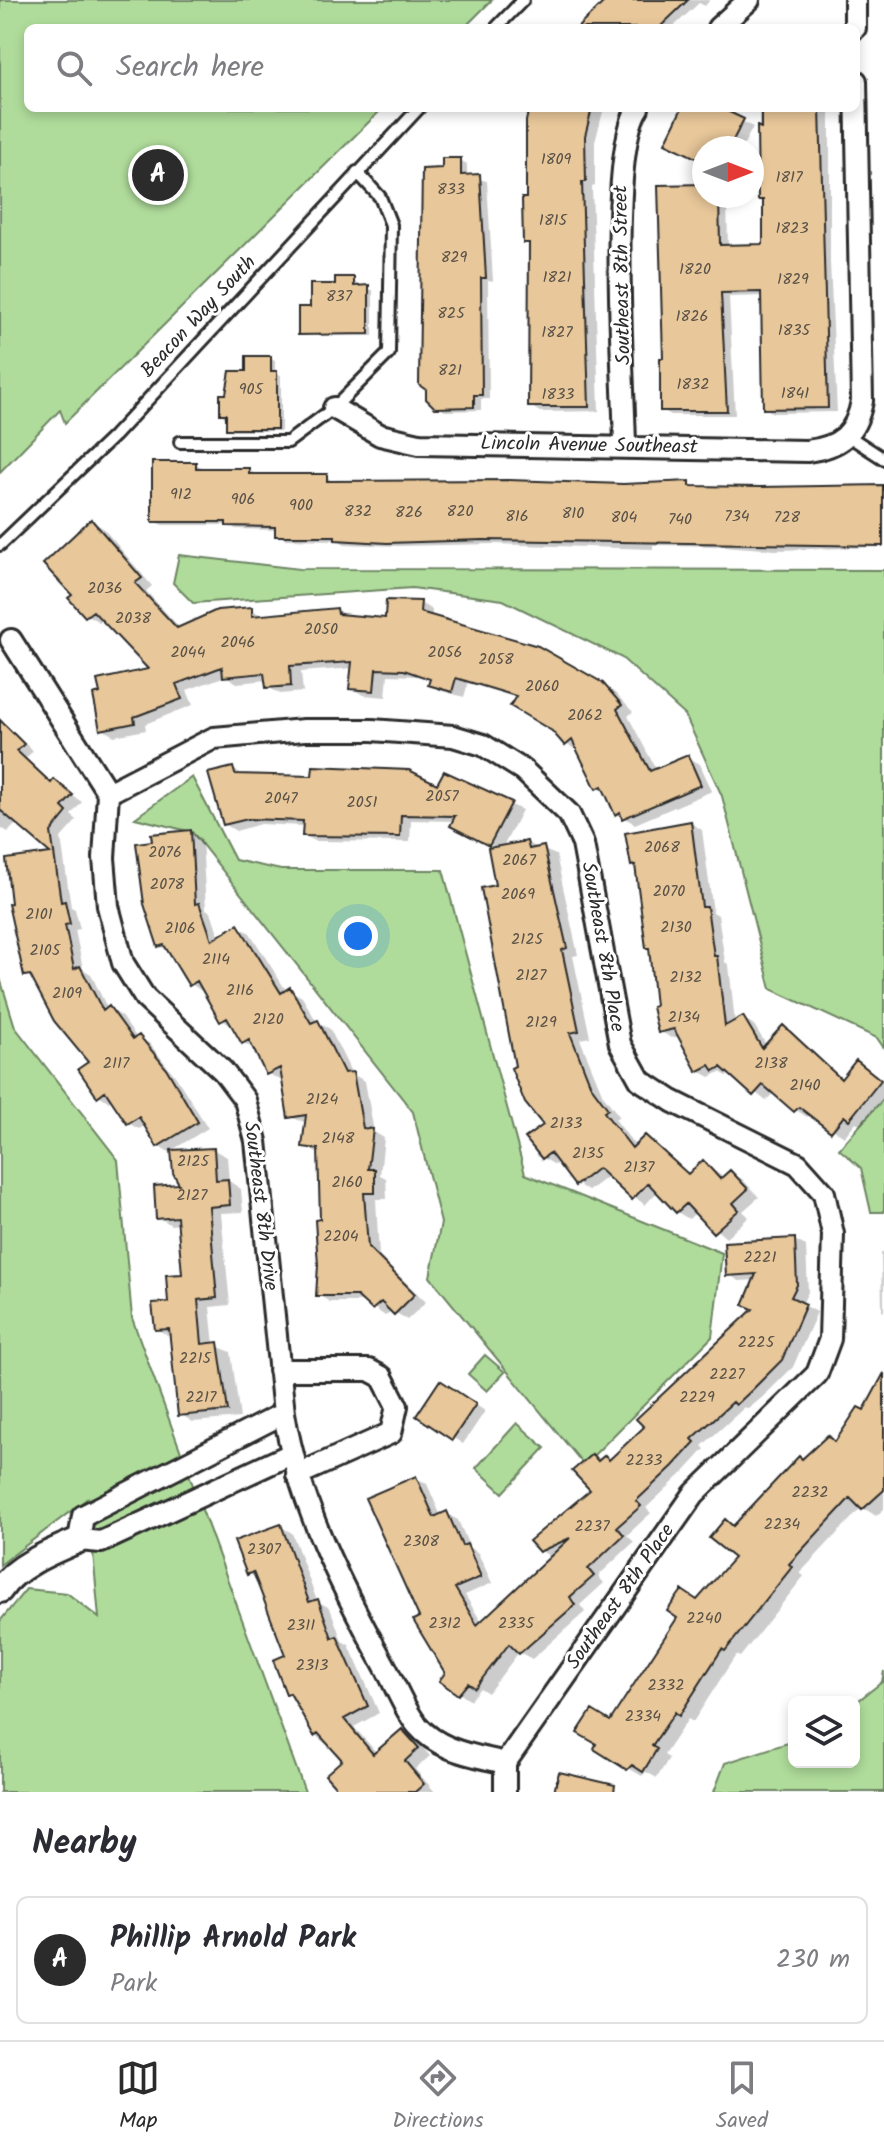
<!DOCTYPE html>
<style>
:root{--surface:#fff;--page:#f7f7f7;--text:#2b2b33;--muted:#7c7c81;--line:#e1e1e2;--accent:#2b2b2b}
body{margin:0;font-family:Kalam,sans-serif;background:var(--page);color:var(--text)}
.controls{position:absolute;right:24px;bottom:24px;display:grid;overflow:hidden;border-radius:12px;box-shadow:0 4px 12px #0003}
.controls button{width:72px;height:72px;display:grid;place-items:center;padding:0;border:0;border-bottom:2px solid var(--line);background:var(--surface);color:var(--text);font:40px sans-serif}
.compass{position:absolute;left:692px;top:136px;width:72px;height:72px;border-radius:50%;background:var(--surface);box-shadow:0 4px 12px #0003;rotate:90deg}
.you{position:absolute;left:358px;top:936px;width:28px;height:28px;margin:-20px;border:6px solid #fff;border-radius:50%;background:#1a73e8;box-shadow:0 0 0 12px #1a73e833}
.badge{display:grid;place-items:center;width:52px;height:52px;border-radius:50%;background:var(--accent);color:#fff;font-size:26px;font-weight:700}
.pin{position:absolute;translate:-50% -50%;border:4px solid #fff;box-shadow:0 2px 8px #0006}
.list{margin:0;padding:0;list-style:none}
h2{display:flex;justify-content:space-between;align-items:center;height:104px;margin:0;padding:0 32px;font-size:34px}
h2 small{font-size:26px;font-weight:400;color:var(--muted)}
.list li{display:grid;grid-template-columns:52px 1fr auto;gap:24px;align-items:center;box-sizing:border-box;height:128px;margin:0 16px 16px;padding:0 16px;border:2px solid var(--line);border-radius:12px}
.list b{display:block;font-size:30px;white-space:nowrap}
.list p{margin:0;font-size:26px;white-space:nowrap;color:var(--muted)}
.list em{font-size:26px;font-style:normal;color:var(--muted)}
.icon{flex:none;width:44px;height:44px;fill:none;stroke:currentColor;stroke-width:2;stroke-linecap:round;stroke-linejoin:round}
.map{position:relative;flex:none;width:884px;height:1792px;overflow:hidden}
.search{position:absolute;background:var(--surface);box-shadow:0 4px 12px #0003;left:24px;right:24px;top:24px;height:88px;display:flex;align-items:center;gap:20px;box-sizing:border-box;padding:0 28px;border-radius:12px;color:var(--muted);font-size:30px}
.sheet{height:248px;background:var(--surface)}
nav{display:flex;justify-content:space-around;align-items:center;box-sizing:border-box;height:112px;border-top:2px solid var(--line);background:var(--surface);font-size:22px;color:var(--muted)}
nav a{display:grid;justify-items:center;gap:4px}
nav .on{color:var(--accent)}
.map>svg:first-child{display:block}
</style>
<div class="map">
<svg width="884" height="1792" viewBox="0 0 884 1792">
<rect width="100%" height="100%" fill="#fff"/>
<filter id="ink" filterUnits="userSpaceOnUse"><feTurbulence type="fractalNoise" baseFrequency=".0125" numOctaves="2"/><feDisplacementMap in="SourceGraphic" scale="16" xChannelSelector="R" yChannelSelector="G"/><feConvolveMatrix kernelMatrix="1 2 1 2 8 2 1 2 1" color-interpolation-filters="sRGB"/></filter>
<g filter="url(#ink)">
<path fill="#afdc9b" stroke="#6d8463" stroke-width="2" d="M 0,0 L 492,0 L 464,28 L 28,28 L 28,108 L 383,108 L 65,423 L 60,410 L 0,472 Z
M 179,555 L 300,569 L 884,570 L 884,1048 L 877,1038 L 771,989 L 722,796 L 685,715 L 622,658 L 503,600 L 412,588 L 193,603 L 173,583 Z
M 192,777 L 235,860 L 281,870 L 443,870 L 525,1174 L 722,1253 L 712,1337 L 584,1465 L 430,1277 L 441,1223 L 413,1112 L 192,832 L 135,818 Z
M 0,978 L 15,1027 L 118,1160 L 132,1318 L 305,1792 L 0,1792 L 0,1621 L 26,1589 L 67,1593 L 99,1618 L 88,1498 L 0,1565 Z
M 884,1098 L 884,1212 L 871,1212 L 861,1168 L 839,1149 Z
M 485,1355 L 505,1372 L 487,1391 L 468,1374 Z
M 517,1423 L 545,1448 L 503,1493 L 476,1468 Z
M 884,1671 L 884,1792 L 714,1792 L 725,1763 L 794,1741 L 794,1762 L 854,1762 L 854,1704 L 882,1682 Z"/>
<path fill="#0003" d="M 608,0 L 710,0 L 705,6 L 699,3 L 672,28 L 580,28 Z
M 531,108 L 604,108 L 595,142 L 595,186 L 592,187 L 599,411 L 540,412 L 530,406 L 531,246 L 525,242 Z
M 685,108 L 716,108 L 753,127 L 742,148 L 704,148 L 704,161 Z
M 759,108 L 830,108 L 830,262 L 837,412 L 773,413 L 765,408 L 764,296 L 729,297 L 735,415 L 671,415 L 662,410 L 665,360 L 704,186 L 704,196 L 727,196 L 728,247 L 765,246 L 765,202 L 760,199 Z
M 460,160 L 467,164 L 467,177 L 487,181 L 493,281 L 488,281 L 489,399 L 481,399 L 481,410 L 445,411 L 436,406 L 444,170 Z
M 354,279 L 358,288 L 373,290 L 373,336 L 300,334 L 312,309 Z
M 270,358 L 275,361 L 275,373 L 281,375 L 281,431 L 232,431 L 222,413 L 227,396 L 248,373 Z
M 196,464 L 203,468 L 249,470 L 258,476 L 326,476 L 334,483 L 623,486 L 652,483 L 689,483 L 697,488 L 884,488 L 884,547 L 775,550 L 723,546 L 653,545 L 653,549 L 493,544 L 396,546 L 345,544 L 338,540 L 285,539 L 277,535 L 277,530 L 236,529 L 228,525 L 162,525 L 154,520 Z
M 91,521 L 103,528 L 152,586 L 146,591 L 181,629 L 251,609 L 264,617 L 337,610 L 349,617 L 387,621 L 420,603 L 432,610 L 432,618 L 537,648 L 615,693 L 633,712 L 628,716 L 657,771 L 688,757 L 700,764 L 712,791 L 635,824 L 616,813 L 608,793 L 598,788 L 580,752 L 566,744 L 517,698 L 468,683 L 464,697 L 442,691 L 430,684 L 431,680 L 417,676 L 388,675 L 386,697 L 363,695 L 351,688 L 354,668 L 301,672 L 303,692 L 280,694 L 268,687 L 267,680 L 237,683 L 226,676 L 187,690 L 193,705 L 145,724 L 146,730 L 114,736 L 102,729 L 152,671 L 103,619 L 99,622 L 87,615 L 74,595 Z
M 0,720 L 33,751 L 26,758 L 53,783 L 82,802 L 71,815 L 77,820 L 61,838 L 71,907 L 75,909 L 80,929 L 75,930 L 83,969 L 91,974 L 107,1008 L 120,1015 L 137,1038 L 149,1043 L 176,1077 L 208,1128 L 169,1152 L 159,1146 L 146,1125 L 139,1129 L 128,1123 L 112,1099 L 109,1102 L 99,1095 L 91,1063 L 35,979 L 26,974 L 8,861 L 55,854 L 17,823 L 8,832 L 0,827 Z
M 233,769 L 244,775 L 438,787 L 445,774 L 522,810 L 503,847 L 527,843 L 556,855 L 578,955 L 573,956 L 590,1037 L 580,1039 L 603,1095 L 619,1116 L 615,1119 L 636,1147 L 645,1137 L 690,1175 L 704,1163 L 724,1178 L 730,1172 L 742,1179 L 759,1197 L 743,1211 L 749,1217 L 726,1238 L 696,1212 L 689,1219 L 677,1212 L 658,1191 L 645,1205 L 608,1176 L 588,1191 L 577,1184 L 559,1162 L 555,1165 L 543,1158 L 546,1126 L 517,1067 L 497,887 L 497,848 L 464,831 L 455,821 L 411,820 L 410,842 L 315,841 L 304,835 L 305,826 L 260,824 L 236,831 L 224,824 Z
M 691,823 L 702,830 L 713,912 L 718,915 L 725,962 L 729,965 L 735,1023 L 743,1018 L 754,1025 L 767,1046 L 783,1027 L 843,1079 L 857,1063 L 884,1082 L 884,1096 L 861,1125 L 856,1122 L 844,1137 L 810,1113 L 807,1117 L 796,1110 L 774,1092 L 766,1101 L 732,1074 L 727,1076 L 720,1072 L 710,1077 L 699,1071 L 680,1036 L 671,1038 L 660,1031 L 651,949 L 637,868 L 633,865 Z
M 190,832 L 202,839 L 206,909 L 211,912 L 220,938 L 238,926 L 250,933 L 287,992 L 290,990 L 302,997 L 317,1022 L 330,1029 L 352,1074 L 365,1081 L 374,1132 L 384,1138 L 380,1175 L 386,1178 L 387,1199 L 376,1199 L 379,1256 L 426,1302 L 407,1320 L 392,1310 L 385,1316 L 366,1302 L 330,1302 L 318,1295 L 322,1221 L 320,1154 L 304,1146 L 307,1123 L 290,1117 L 284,1078 L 280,1080 L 267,1073 L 256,1050 L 244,1043 L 235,1028 L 222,1020 L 203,992 L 191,984 L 171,952 L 160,946 Z
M 214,1150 L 227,1157 L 229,1181 L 241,1189 L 243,1212 L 221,1213 L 230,1305 L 210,1307 L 214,1345 L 231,1352 L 240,1418 L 193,1422 L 180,1414 L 170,1337 L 157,1329 L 184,1275 L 180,1224 L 171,1225 L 158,1217 Z
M 794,1240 L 806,1246 L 808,1292 L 802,1304 L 817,1312 L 793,1367 L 764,1396 L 748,1409 L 745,1407 L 702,1446 L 705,1449 L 684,1472 L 646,1508 L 651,1513 L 627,1535 L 634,1542 L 598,1576 L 604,1583 L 580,1605 L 585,1612 L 532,1659 L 519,1652 L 488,1693 L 480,1688 L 470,1700 L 459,1693 L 422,1617 L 416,1478 L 427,1484 L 441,1516 L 447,1514 L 458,1520 L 470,1548 L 478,1553 L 492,1583 L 465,1595 L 482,1623 L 552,1558 L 540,1550 L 593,1490 L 592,1456 L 610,1461 L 647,1427 L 756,1310 L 756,1280 L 739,1281 L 728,1274 Z
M 881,1253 L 884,1253 L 884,1312 L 882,1311 Z
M 884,1384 L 884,1509 L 876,1516 L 862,1507 L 800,1573 L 804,1576 L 740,1657 L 736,1655 L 693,1722 L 688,1719 L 664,1755 L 669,1758 L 657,1778 L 646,1772 L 642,1776 L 628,1768 L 611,1724 L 698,1601 L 737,1558 L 726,1522 L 735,1527 L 828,1437 L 837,1442 Z
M 450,1388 L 485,1411 L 463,1444 L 418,1415 Z
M 280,1526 L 292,1533 L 317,1601 L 330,1608 L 342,1641 L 349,1645 L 379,1713 L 354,1727 L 377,1753 L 402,1731 L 414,1738 L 430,1756 L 415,1769 L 435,1792 L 343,1792 L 345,1760 L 315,1735 L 288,1693 L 288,1656 L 257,1579 L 248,1573 Z"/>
<path fill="#e8c79a" stroke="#2b2b2b" stroke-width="2" d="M 606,0 L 688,0 L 659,28 L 577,28 Z
M 529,108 L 592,108 L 585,136 L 586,182 L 582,182 L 589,407 L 528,407 L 529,243 L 523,243 L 522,198 L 526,198 L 526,121 Z
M 682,108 L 721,108 L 744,119 L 729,148 L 704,148 L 704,162 L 665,143 Z
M 761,108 L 820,108 L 828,408 L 763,409 L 761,292 L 721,293 L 727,411 L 660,411 L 660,358 L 663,358 L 658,185 L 704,184 L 704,196 L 719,196 L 720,245 L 763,244 L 763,200 L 758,200 L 757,126 L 761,128 Z
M 442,158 L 461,158 L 461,175 L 480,174 L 486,278 L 481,278 L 482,395 L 474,395 L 474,407 L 435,408 L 426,399 L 426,390 L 419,385 L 422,169 L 442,168 Z
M 335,277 L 354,277 L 354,286 L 369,285 L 369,334 L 298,335 L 298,307 L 310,307 L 310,284 L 335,284 Z
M 246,356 L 271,356 L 271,371 L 277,371 L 277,429 L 226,429 L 226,414 L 220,414 L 220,394 L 226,394 L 230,371 L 246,371 Z
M 152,462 L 196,462 L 196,468 L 249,468 L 249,474 L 327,474 L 327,481 L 509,480 L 623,484 L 690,481 L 690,486 L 760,487 L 883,485 L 883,546 L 483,540 L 387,543 L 335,540 L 335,536 L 275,536 L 275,527 L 226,526 L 226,522 L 152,522 Z
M 91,519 L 142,578 L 135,583 L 177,628 L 217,610 L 252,607 L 252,616 L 337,608 L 338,614 L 385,618 L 386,600 L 421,601 L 420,612 L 538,646 L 603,683 L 622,705 L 617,709 L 650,771 L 688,755 L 701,785 L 622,819 L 620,812 L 615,815 L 602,786 L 596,789 L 572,740 L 565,746 L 552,731 L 510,706 L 516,696 L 456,678 L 452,692 L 428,685 L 430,679 L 404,670 L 376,669 L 374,691 L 349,689 L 352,662 L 290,666 L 291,686 L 266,688 L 264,673 L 223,677 L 222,667 L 176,684 L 182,699 L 134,717 L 135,723 L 100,730 L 93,695 L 100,693 L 97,680 L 148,669 L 93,611 L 85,617 L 68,598 L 72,595 L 43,564 Z
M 0,720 L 24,744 L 17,751 L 51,783 L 54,779 L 73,795 L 62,807 L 67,812 L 51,832 L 61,902 L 65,901 L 70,924 L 65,925 L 74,969 L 80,966 L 103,1011 L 109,1006 L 133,1039 L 139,1035 L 166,1068 L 198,1122 L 157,1147 L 139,1117 L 127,1124 L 105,1091 L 97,1097 L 78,1069 L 88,1062 L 54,1021 L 30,975 L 24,976 L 8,904 L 11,903 L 6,859 L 50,853 L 0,810 Z
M 313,766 L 409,770 L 437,784 L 444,771 L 512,802 L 489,846 L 450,826 L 455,816 L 401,815 L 400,837 L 302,836 L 303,821 L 248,819 L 223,825 L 208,773 L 233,767 L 235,774 L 312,776 Z
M 691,821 L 702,907 L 707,907 L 714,956 L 717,956 L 725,1026 L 743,1016 L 762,1048 L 783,1025 L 841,1079 L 856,1060 L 881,1080 L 849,1120 L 844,1116 L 831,1132 L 799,1107 L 794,1112 L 763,1085 L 753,1096 L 721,1067 L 714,1071 L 710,1065 L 697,1072 L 674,1029 L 658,1033 L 652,1007 L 655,1006 L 649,948 L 646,948 L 635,865 L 631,866 L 625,833 Z
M 191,830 L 195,904 L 199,903 L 212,940 L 238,924 L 281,993 L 290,987 L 311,1023 L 318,1020 L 344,1073 L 353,1072 L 363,1128 L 373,1129 L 368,1169 L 375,1169 L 375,1193 L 364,1193 L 368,1247 L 415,1294 L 394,1315 L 381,1302 L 372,1310 L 357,1296 L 316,1296 L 318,1265 L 315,1220 L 320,1219 L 318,1149 L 302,1147 L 306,1115 L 288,1118 L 280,1068 L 266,1075 L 249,1040 L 242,1044 L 227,1018 L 220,1022 L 197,981 L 189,986 L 164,945 L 158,947 L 144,904 L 136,843 L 152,841 L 151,834 Z
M 527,841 L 529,849 L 544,846 L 567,948 L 562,950 L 579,1031 L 570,1033 L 591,1086 L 608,1109 L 604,1112 L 632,1148 L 645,1135 L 688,1174 L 703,1160 L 720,1179 L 730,1170 L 748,1189 L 733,1203 L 739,1210 L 713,1233 L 686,1204 L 676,1213 L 648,1183 L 632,1200 L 598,1168 L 575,1186 L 550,1153 L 542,1159 L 525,1138 L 543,1125 L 525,1103 L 511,1068 L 515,1066 L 481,888 L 495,885 L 488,848 Z
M 214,1148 L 216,1180 L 228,1179 L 230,1205 L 209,1207 L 217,1298 L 198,1300 L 202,1344 L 218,1342 L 228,1411 L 178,1416 L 169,1329 L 155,1330 L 152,1303 L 168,1302 L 166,1275 L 182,1274 L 177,1217 L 156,1219 L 154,1186 L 179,1184 L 173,1173 L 171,1150 Z
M 795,1238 L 797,1285 L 791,1297 L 806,1304 L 782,1360 L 752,1390 L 736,1405 L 733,1402 L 692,1439 L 695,1442 L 673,1466 L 636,1501 L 641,1506 L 617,1527 L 624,1535 L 588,1569 L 594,1576 L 570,1597 L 575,1605 L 519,1654 L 509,1644 L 475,1688 L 468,1683 L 458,1695 L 439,1681 L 445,1673 L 413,1620 L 419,1617 L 365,1498 L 416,1476 L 434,1517 L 447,1511 L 462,1546 L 467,1544 L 481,1577 L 455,1588 L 477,1625 L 570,1538 L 539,1552 L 529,1541 L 590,1490 L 572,1471 L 592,1454 L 598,1461 L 605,1455 L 609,1460 L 644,1427 L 636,1419 L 753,1309 L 743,1305 L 756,1274 L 726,1276 L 724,1242 Z
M 884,1373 L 884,1490 L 862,1510 L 850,1498 L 789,1564 L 792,1567 L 725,1651 L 722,1649 L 679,1716 L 675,1712 L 652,1746 L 657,1749 L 643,1772 L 632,1765 L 627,1770 L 594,1749 L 596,1744 L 577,1733 L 592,1710 L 610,1721 L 677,1618 L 667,1611 L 682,1590 L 697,1600 L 734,1558 L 709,1538 L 725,1519 L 733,1526 L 799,1456 L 802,1459 L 828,1435 L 835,1442 L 858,1407 L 864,1410 Z
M 440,1380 L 476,1404 L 452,1440 L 416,1416 Z
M 281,1524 L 309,1602 L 318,1599 L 332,1638 L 337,1636 L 368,1706 L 344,1719 L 373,1754 L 402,1729 L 419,1748 L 405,1761 L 424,1784 L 415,1792 L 340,1792 L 325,1775 L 342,1760 L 318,1733 L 314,1736 L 290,1693 L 286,1694 L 273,1660 L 285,1655 L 253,1572 L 247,1575 L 234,1541 Z
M 559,1772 L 615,1785 L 614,1792 L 554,1792 Z"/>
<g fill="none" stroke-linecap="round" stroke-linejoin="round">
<g stroke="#2b2b2b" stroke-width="16">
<path id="service" d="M 496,28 L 523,0
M 847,435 L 884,459
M 180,442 L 288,442 L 334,408 L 389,353 L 391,225 L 380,197 L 357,172
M 0,545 L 114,436 L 419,108"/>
</g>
<g stroke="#2b2b2b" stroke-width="26">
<path id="minor" d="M 855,0 L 855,28
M 718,28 L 749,0
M 334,408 L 380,435 L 419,444 L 807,451 C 840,447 856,434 862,401 L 856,81
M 625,446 C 624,379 607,154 638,108
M 11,640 L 108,793 L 104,858 L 108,906 L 123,963 L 145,998 L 223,1071 L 245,1100 L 256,1141 L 284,1413 C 299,1504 341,1586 385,1666 C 395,1685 404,1709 417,1725 C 439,1751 473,1755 505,1763
M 108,793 L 214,738 L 304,730 L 372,730 L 453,736 L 483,745 L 523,770 L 569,814 L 583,844 L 620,1044 L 640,1080 L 672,1101 L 798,1164 L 824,1193 L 833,1234 L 830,1339 L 817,1374 L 694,1494 L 505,1763 L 505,1792
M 279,1370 L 369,1370 L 382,1377 L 397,1406 L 391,1433 L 297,1475
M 284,1413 L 83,1516 L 79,1540 L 101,1542 L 291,1454"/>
</g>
<g stroke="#2b2b2b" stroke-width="30">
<path id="tertiary" d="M 0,1590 C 15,1566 53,1551 79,1540"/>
</g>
<use href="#service" stroke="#fff" stroke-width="10"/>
<use href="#minor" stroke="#fff" stroke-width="20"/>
<use href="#tertiary" stroke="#fff" stroke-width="24"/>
</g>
</g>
<g text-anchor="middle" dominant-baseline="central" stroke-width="6" stroke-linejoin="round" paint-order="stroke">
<g font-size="16" fill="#5a5247">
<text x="556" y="159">1809</text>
<text x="789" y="177">1817</text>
<text x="451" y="189">833</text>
<text x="553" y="220">1815</text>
<text x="792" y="228">1823</text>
<text x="454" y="257">829</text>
<text x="695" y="269">1820</text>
<text x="557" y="277">1821</text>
<text x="793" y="279">1829</text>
<text x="339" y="296">837</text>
<text x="451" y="313">825</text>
<text x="692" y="316">1826</text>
<text x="794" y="330">1835</text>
<text x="557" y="332">1827</text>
<text x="450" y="370">821</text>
<text x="693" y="384">1832</text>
<text x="251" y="389">905</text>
<text x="795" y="393">1841</text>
<text x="558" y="394">1833</text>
<text x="181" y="494">912</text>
<text x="243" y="499">906</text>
<text x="301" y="505">900</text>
<text x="358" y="511">832</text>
<text x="460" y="511">820</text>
<text x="409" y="512">826</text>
<text x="573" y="513">810</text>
<text x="517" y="516">816</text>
<text x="737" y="516">734</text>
<text x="624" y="517">804</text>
<text x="787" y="517">728</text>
<text x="680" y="519">740</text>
<text x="105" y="588">2036</text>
<text x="133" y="618">2038</text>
<text x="321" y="629">2050</text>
<text x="238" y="642">2046</text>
<text x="188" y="652">2044</text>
<text x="445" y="652">2056</text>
<text x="496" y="659">2058</text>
<text x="542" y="686">2060</text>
<text x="585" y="715">2062</text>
<text x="442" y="796">2057</text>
<text x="281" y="798">2047</text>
<text x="362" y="802">2051</text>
<text x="662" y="847">2068</text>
<text x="165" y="852">2076</text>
<text x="519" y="860">2067</text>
<text x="167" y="884">2078</text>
<text x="669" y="891">2070</text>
<text x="518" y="894">2069</text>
<text x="39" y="914">2101</text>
<text x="676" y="927">2130</text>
<text x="180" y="928">2106</text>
<text x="527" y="939">2125</text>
<text x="45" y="950">2105</text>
<text x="216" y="959">2114</text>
<text x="531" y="975">2127</text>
<text x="686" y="977">2132</text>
<text x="240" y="990">2116</text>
<text x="67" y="993">2109</text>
<text x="684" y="1017">2134</text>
<text x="268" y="1019">2120</text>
<text x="541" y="1022">2129</text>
<text x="116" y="1063">2117</text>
<text x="771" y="1063">2138</text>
<text x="805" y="1085">2140</text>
<text x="322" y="1099">2124</text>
<text x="566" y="1123">2133</text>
<text x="338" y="1138">2148</text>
<text x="588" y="1153">2135</text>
<text x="193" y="1161">2125</text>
<text x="639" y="1167">2137</text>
<text x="347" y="1182">2160</text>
<text x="192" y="1195">2127</text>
<text x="341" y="1236">2204</text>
<text x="760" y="1257">2221</text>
<text x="756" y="1342">2225</text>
<text x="195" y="1358">2215</text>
<text x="727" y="1374">2227</text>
<text x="201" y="1397">2217</text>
<text x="697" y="1397">2229</text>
<text x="644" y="1460">2233</text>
<text x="810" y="1492">2232</text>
<text x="782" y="1524">2234</text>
<text x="592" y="1526">2237</text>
<text x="421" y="1541">2308</text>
<text x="264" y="1549">2307</text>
<text x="704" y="1618">2240</text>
<text x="445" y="1623">2312</text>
<text x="516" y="1623">2335</text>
<text x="301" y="1625">2311</text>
<text x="312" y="1665">2313</text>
<text x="666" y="1685">2332</text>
<text x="643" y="1716">2334</text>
</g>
<g font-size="20" fill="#2b2b2b" stroke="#fff">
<text transform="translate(623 275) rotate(-91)">Southeast 8th Street</text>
<text transform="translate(199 317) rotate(-47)">Beacon Way South</text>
<text transform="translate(589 446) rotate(1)">Lincoln Avenue Southeast</text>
<text transform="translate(602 947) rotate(80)">Southeast 8th Place</text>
<text transform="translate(260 1206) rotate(83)">Southeast 8th Drive</text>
<text transform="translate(621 1597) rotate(-55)">Southeast 8th Place</text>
</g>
</g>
</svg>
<div class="controls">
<button><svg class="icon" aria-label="layers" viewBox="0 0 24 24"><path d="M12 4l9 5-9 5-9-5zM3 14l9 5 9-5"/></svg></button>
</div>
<svg class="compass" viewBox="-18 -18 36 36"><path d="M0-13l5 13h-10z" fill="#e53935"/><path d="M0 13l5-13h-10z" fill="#7c7c81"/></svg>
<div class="you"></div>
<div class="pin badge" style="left:158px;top:175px">A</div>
<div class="search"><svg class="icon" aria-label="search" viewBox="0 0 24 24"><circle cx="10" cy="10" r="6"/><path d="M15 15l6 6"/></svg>Search here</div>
</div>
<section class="sheet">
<h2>Nearby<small></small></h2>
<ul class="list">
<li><span class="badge">A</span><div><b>Phillip Arnold Park</b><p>Park</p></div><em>230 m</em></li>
</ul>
</section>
<nav>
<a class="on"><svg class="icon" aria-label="map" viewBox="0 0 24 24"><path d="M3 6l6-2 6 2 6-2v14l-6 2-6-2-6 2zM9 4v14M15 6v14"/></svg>Map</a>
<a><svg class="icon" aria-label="directions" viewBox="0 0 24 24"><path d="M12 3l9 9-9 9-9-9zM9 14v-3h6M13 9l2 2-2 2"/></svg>Directions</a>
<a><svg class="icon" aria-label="saved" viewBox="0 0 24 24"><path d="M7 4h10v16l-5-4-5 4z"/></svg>Saved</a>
</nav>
